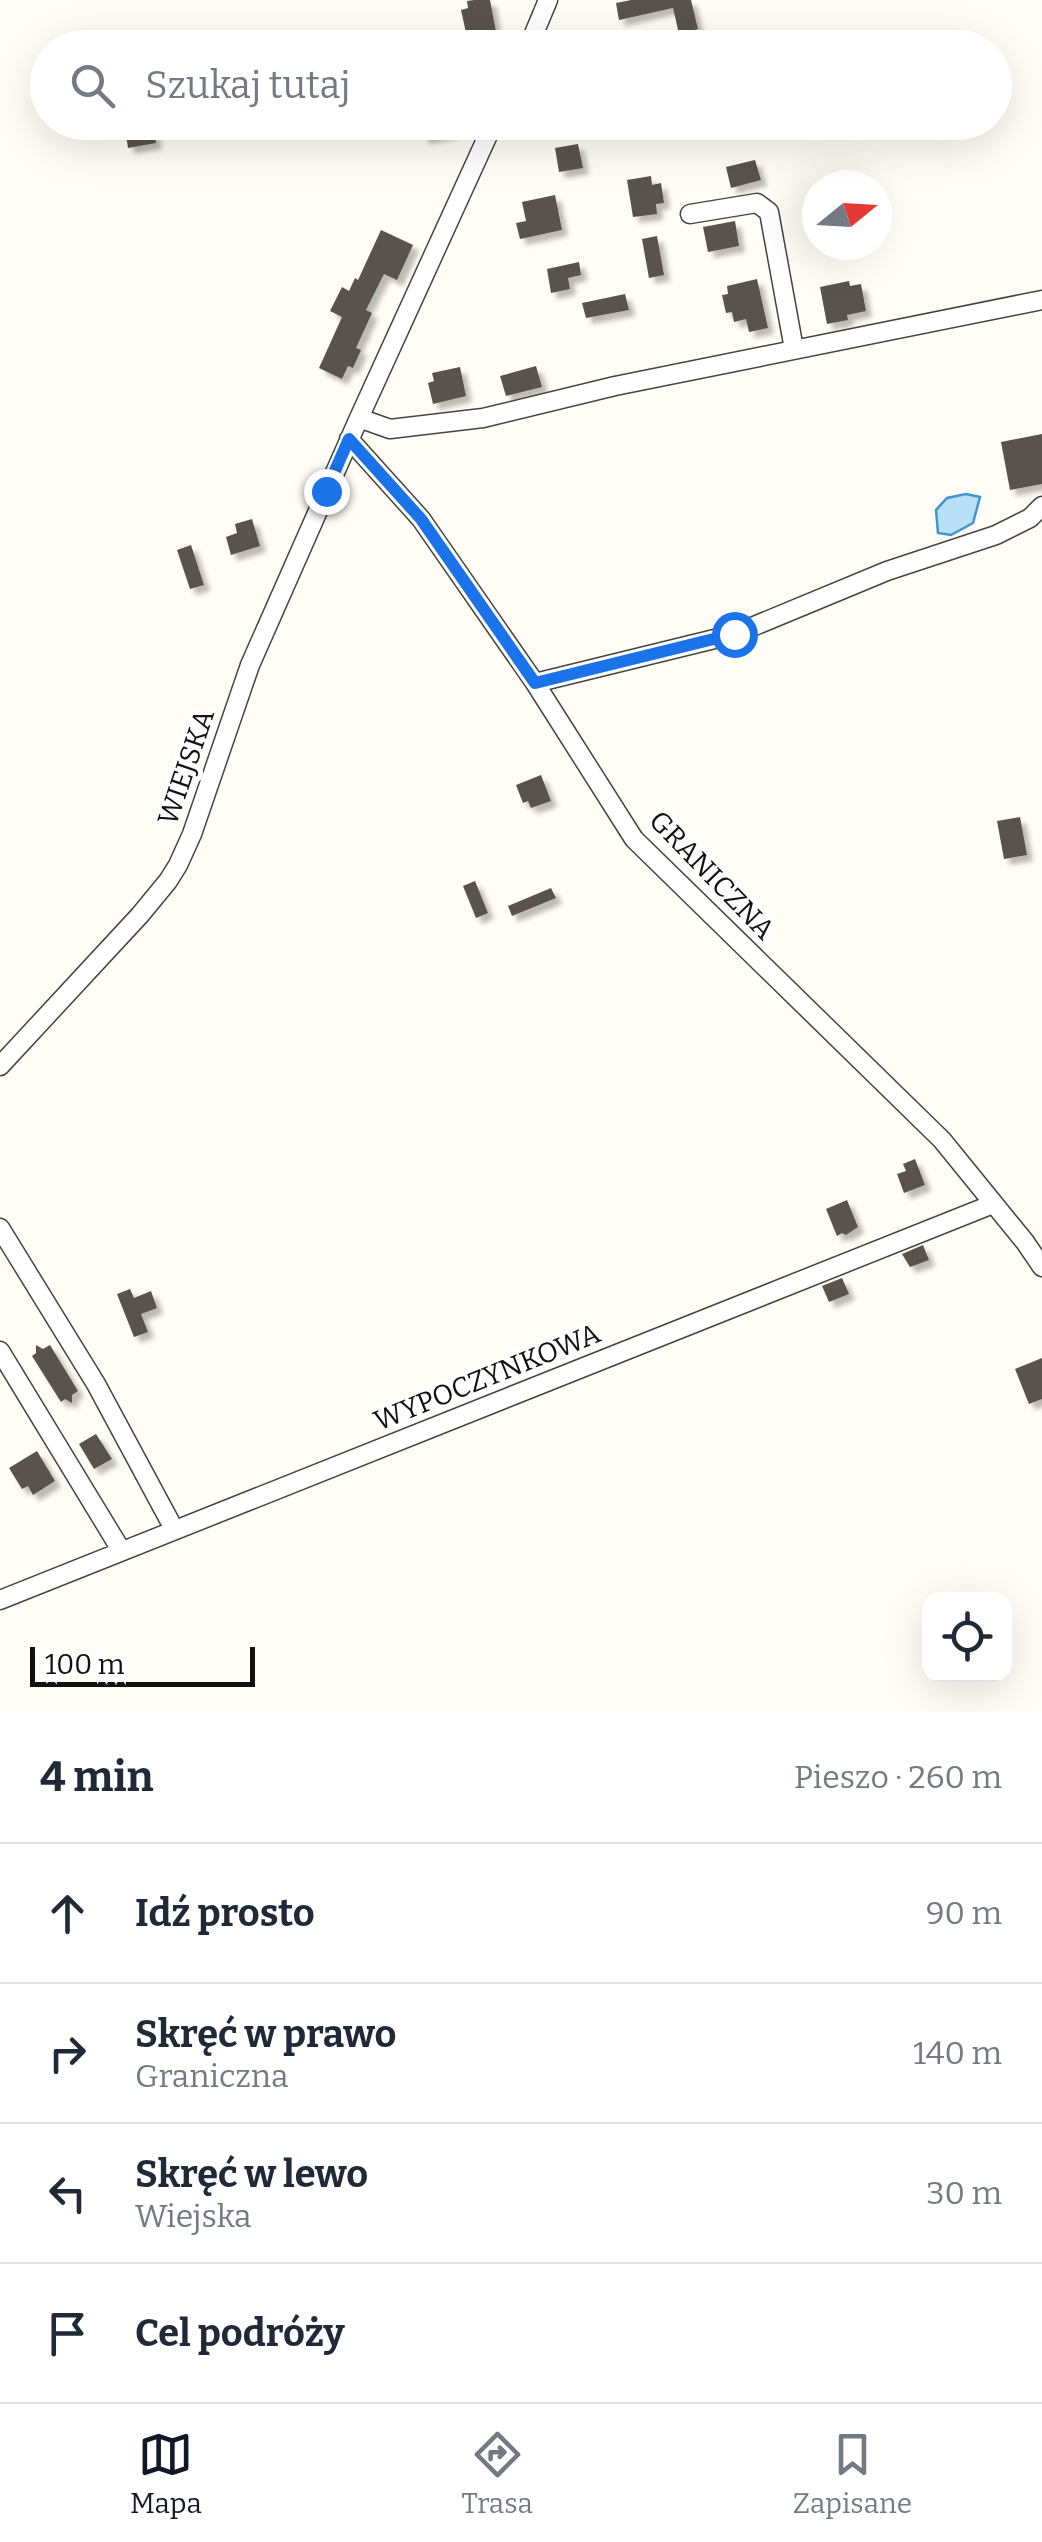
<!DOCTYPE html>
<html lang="pl">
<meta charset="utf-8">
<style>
:root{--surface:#fff;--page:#f6f6f7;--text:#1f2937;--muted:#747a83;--line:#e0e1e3;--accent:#111827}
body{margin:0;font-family:Bitter,serif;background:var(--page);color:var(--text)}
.controls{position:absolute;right:30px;bottom:30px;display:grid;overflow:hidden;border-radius:20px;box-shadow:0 10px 40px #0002}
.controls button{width:90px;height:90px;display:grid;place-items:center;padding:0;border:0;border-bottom:2px solid var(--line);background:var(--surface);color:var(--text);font:50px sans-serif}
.compass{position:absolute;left:802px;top:170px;width:90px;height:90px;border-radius:50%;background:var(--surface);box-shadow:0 10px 40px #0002;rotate:72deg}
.scale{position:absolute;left:30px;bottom:25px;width:225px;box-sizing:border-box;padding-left:10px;border:5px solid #111;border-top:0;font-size:28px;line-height:35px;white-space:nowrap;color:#111;-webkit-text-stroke:8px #fff;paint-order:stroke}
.stop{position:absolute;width:30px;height:30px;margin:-22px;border:8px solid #1a73e8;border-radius:50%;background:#fff}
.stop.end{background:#1a73e8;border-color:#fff;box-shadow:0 2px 10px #0008}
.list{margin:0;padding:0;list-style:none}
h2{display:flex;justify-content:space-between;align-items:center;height:130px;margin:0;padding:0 40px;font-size:42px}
h2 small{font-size:32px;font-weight:400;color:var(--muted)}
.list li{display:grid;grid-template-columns:65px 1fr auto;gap:30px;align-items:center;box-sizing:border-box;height:140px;padding:0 40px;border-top:2px solid var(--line)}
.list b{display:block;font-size:38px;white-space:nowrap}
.list p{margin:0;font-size:32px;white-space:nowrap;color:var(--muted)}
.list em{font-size:32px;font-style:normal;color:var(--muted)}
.icon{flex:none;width:55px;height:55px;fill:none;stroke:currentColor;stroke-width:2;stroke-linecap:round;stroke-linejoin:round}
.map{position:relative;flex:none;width:1042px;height:1712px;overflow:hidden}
.search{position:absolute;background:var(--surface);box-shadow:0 10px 40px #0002;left:30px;right:30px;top:30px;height:110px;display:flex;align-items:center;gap:25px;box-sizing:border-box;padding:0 35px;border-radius:55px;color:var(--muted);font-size:38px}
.sheet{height:690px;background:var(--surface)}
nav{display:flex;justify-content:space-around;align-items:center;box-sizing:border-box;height:140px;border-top:2px solid var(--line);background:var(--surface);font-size:28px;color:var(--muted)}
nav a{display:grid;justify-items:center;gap:5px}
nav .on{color:var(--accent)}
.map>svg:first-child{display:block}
</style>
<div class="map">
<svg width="1042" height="1712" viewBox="0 0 1042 1712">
<defs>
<filter id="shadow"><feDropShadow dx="6" dy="6" stdDeviation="2.5" flood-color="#0004"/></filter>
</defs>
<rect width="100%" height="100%" fill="#fffdf5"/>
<path fill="#b9e0f7" stroke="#3f96cf" stroke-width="2.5" d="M 966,494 L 980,497 L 973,523 L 951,535 L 938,533 L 936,510 L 947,498 Z"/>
<path fill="#5a524d" filter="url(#shadow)" d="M 474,0 L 490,0 L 497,37 L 468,42 L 461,10 L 468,8 L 467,1 Z
M 631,0 L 691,0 L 698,29 L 679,34 L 673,8 L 619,20 L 616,3 Z
M 624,30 L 625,48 L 602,48 L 601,32 Z
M 275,33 L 277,48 L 227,48 L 226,41 Z
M 124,122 L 152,122 L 156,143 L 128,148 Z
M 420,122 L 448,122 L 450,133 L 423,138 Z
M 578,144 L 583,168 L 559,172 L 555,148 Z
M 755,160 L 761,180 L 731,188 L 726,167 Z
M 651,176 L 652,185 L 661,183 L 664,203 L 656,204 L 657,214 L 633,217 L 627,180 Z
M 555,195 L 562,230 L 520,239 L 516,223 L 526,221 L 522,202 Z
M 735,221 L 739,246 L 708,252 L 703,227 Z
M 381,230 L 413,245 L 397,280 L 384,274 L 366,310 L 372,313 L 356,348 L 361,350 L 353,368 L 348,366 L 342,379 L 319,368 L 342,317 L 330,311 L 342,287 L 349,291 L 355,278 L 358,280 Z
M 657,236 L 664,275 L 649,278 L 642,239 Z
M 579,262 L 581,275 L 568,278 L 570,289 L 551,293 L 547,269 Z
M 757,279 L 768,328 L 749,332 L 746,319 L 734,322 L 732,312 L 726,313 L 722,295 L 728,294 L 727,286 Z
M 849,281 L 850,286 L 861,284 L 866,311 L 847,315 L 848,320 L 827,324 L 820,287 Z
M 625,294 L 629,310 L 586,318 L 582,303 Z
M 536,366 L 542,387 L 506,396 L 500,376 Z
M 460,367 L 466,396 L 433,404 L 428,383 L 434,381 L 432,373 Z
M 1042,434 L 1042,484 L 1010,490 L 1001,442 Z
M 252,519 L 260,546 L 231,555 L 226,537 L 237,533 L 235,524 Z
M 191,545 L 204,585 L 190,589 L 177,550 Z
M 541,775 L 551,801 L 531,808 L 528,801 L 523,803 L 516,785 Z
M 1020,817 L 1027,855 L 1004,859 L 997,821 Z
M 475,881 L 488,913 L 476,918 L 463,886 Z
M 551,888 L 556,898 L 512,916 L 508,906 Z
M 915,1159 L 925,1185 L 904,1193 L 897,1174 L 906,1171 L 903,1164 Z
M 847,1200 L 858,1227 L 846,1235 L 842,1233 L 837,1236 L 826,1209 Z
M 923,1245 L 929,1260 L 910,1267 L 902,1254 Z
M 842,1278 L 849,1294 L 829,1302 L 822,1286 Z
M 130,1289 L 134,1298 L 151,1291 L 157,1308 L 141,1314 L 148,1332 L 134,1337 L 117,1294 Z
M 36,1345 L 43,1349 L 50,1345 L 78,1391 L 72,1395 L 72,1403 L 65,1399 L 61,1402 L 32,1356 L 36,1353 Z
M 1042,1358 L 1042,1399 L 1029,1404 L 1015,1369 Z
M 96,1434 L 112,1459 L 94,1469 L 79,1444 Z
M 37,1451 L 55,1481 L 33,1495 L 28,1486 L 22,1489 L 9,1468 Z"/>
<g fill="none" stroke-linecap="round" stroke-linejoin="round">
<g stroke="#444" stroke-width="21">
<path id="minor" d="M 528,48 L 548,0
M 690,214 L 757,203 L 769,212 L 794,349
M 359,418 L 390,429 L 483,418 L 615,386 L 1042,300
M 349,439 L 421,519 L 535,683 L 634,839 L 942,1140 L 1025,1242 L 1042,1267
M 535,683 L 735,634 L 887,571 L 996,535 L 1030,518 L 1042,506
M 0,1066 L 140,915 L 168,881 L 178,865 L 192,834 L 250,665 L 359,418 L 494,122
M 0,1228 L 96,1384 L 174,1529
M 0,1351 L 121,1550
M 0,1600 L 993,1204"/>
</g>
<use href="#minor" stroke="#fff" stroke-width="18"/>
</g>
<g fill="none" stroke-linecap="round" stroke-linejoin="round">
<path stroke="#1a73e8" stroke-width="12" d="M 326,491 L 349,439 L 421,519 L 535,683 L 734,634"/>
</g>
<g text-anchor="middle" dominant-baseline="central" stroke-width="10" stroke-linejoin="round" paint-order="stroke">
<g font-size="28" fill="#111" stroke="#fff">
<text transform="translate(186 767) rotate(-71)">WIEJSKA</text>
<text transform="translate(712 875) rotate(46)">GRANICZNA</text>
<text transform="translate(487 1377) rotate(-22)">WYPOCZYNKOWA</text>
</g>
</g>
</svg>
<div class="controls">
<button><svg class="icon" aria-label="locate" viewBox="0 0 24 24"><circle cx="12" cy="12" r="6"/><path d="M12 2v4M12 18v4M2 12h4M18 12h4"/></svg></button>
</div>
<svg class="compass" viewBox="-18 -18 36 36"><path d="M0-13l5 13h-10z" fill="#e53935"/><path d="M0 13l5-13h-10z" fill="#747a83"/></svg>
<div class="scale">100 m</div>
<div class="stop" style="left:734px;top:634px"></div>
<div class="stop end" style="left:326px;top:491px"></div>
<div class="search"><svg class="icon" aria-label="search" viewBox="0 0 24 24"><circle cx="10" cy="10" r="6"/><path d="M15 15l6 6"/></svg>Szukaj tutaj</div>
</div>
<section class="sheet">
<h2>4 min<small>Pieszo · 260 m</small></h2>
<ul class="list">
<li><svg class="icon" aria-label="ahead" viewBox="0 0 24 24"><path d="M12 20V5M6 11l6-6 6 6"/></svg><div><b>Idź prosto</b></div><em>90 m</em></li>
<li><svg class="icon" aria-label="right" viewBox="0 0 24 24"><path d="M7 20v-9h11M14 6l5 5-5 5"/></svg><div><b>Skręć w prawo</b><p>Graniczna</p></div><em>140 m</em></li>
<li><svg class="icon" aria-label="left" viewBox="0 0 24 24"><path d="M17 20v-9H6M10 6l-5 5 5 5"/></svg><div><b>Skręć w lewo</b><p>Wiejska</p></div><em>30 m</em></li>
<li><svg class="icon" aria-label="arrive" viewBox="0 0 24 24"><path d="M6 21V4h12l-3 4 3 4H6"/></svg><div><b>Cel podróży</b></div></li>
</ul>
</section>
<nav>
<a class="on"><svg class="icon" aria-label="map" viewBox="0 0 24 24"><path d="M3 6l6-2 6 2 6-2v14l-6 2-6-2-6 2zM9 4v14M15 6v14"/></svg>Mapa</a>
<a><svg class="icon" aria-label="directions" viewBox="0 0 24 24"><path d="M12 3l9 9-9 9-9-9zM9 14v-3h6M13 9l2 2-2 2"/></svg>Trasa</a>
<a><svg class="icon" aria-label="saved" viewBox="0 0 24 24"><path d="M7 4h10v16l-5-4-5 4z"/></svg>Zapisane</a>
</nav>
